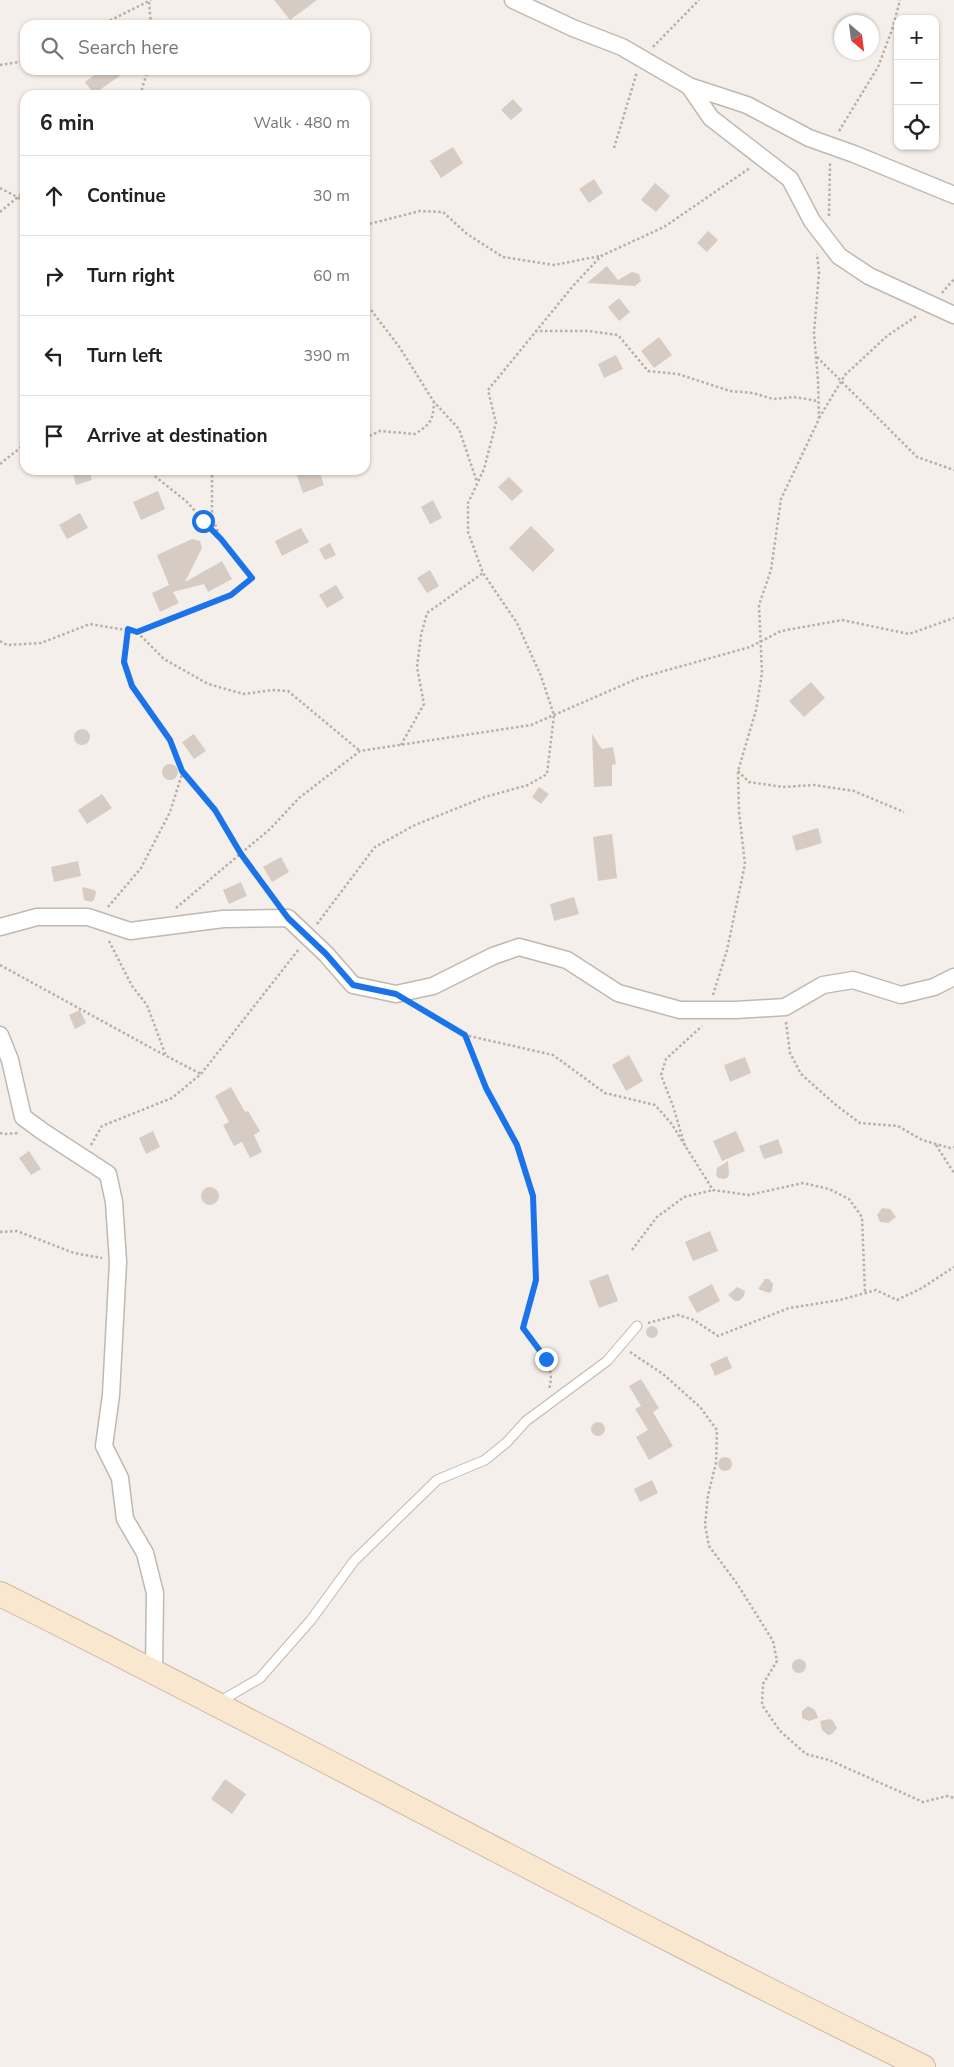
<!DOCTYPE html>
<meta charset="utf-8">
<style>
:root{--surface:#fff;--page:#f2f2f2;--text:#222;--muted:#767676;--line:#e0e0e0}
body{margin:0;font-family:"Nunito Sans",sans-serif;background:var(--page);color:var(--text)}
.controls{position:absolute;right:15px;top:15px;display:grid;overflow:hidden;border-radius:10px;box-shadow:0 1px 4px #0004}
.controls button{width:45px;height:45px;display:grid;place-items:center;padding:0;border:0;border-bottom:1px solid var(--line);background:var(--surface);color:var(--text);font:25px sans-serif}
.compass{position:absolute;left:834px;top:15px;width:45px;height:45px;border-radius:50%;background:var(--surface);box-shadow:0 1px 4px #0004;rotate:152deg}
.stop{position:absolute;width:15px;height:15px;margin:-11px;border:4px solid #1a73e8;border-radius:50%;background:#fff}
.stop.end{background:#1a73e8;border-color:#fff;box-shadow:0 1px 5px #0008}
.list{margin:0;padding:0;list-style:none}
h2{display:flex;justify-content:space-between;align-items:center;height:65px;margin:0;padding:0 20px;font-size:21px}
h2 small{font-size:16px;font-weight:400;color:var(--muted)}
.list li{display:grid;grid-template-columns:32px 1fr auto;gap:15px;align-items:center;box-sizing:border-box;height:80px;padding:0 20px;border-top:1px solid var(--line)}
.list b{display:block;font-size:19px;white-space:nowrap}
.list em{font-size:16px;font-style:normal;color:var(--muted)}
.icon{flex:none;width:28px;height:28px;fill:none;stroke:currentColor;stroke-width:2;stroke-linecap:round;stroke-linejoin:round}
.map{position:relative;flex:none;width:954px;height:2067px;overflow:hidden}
.search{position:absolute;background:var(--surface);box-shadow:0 1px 4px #0004;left:20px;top:20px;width:350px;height:55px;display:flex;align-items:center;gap:12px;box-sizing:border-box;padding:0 18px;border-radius:15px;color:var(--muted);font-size:19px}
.panel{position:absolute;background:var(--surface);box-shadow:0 1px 4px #0004;left:20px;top:90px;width:350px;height:385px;border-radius:15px}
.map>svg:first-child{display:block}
</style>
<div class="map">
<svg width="954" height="2067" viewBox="0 0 954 2067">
<rect width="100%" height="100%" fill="#f4efeb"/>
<path fill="#d7ccc4" d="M 274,0 L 317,0 L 290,20 Z
M 101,70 L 128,70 L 94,94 L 85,82 Z
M 513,99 L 523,110 L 511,120 L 501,110 Z
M 453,147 L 463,163 L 441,178 L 430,161 Z
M 594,179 L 603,193 L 589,203 L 579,189 Z
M 655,183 L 670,196 L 656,212 L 641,200 Z
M 708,231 L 718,240 L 707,252 L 697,243 Z
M 607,266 L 618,280 L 632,272 L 639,274 L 641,281 L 635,286 L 587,283 Z
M 619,298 L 630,312 L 619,321 L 608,307 Z
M 659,337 L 672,355 L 654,368 L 641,351 Z
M 616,355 L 623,369 L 604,378 L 598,364 Z
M 72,470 L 89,470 L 92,480 L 76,485 Z
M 295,470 L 319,470 L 324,485 L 303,493 Z
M 509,477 L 523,491 L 512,501 L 498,487 Z
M 158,491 L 165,509 L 141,520 L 133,502 Z
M 433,500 L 442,518 L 430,524 L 421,507 Z
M 80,513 L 88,528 L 67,539 L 59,525 Z
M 531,526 L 555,550 L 533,572 L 509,548 Z
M 301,528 L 309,542 L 282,556 L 275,541 Z
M 192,539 L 200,541 L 202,548 L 185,582 L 222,561 L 232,579 L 208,592 L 204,584 L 173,592 L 179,603 L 160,612 L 152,593 L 169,585 L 157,555 Z
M 330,543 L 336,555 L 325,560 L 319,549 Z
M 430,570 L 439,586 L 427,593 L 417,578 Z
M 336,585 L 344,598 L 327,608 L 319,595 Z
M 811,682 L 825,698 L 804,717 L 789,701 Z
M74 737a8 8 0 1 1 16 0a8 8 0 1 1-16 0Z
M 194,734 L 206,751 L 194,759 L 182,742 Z
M 592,734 L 602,749 L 613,747 L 616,764 L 612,765 L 612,786 L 594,787 Z
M162 772a8 8 0 1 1 16 0a8 8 0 1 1-16 0Z
M 539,787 L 549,794 L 541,804 L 532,797 Z
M 102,794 L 112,808 L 87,824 L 78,810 Z
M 818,828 L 822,843 L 796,851 L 792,836 Z
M 612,834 L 617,878 L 598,881 L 593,837 Z
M 281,857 L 289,872 L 272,882 L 263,867 Z
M 78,861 L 81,876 L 54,882 L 51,867 Z
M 241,882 L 247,896 L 229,904 L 223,890 Z
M 82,887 L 95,890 L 96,893 L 94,900 L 91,902 L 84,900 Z
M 574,897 L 579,914 L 554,921 L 550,904 Z
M 80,1010 L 86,1023 L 75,1029 L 69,1015 Z
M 629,1055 L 643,1081 L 626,1091 L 612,1065 Z
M 745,1057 L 751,1073 L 730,1082 L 724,1065 Z
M 231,1087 L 245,1112 L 248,1111 L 260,1131 L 254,1135 L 262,1152 L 250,1158 L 242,1142 L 234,1146 L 223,1125 L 229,1122 L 215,1096 Z
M 153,1131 L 160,1147 L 146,1154 L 139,1138 Z
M 736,1131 L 745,1151 L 722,1161 L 713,1141 Z
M 778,1139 L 783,1153 L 764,1159 L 759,1146 Z
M 29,1151 L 41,1169 L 31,1175 L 19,1158 Z
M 728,1161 L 729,1174 L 728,1177 L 725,1179 L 718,1178 L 716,1175 L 717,1168 Z
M201 1196a9 9 0 1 1 18 0a9 9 0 1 1-18 0Z
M 882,1208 L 890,1209 L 896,1217 L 888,1223 L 880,1222 L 877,1215 Z
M 710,1231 L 718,1251 L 693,1261 L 685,1242 Z
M 608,1274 L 618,1301 L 599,1308 L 589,1281 Z
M 765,1279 L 769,1279 L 773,1284 L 772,1291 L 769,1293 L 758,1289 Z
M 712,1284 L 720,1301 L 697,1313 L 688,1297 Z
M 737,1287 L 745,1291 L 744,1296 L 739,1301 L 735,1301 L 728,1295 Z
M646 1332a6 6 0 1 1 12 0a6 6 0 1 1-12 0Z
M 727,1356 L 732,1368 L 715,1376 L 710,1364 Z
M 641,1379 L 659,1408 L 653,1412 L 673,1446 L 649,1460 L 636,1437 L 648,1430 L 635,1409 L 641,1406 L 629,1386 Z
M591 1429a7 7 0 1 1 14 0a7 7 0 1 1-14 0Z
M718 1464a7 7 0 1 1 14 0a7 7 0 1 1-14 0Z
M 652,1480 L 658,1493 L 640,1502 L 634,1489 Z
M792 1666a7 7 0 1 1 14 0a7 7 0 1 1-14 0Z
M 808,1706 L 815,1710 L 818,1718 L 809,1721 L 802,1718 L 802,1711 Z
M 830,1719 L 833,1721 L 837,1728 L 832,1734 L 828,1735 L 822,1730 L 820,1721 Z
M 225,1779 L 246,1794 L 232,1814 L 211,1799 Z"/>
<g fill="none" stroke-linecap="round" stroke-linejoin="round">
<g stroke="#c1b8b1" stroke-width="11">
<path id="lane" d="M 219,1702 L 260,1678 L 311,1620 L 354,1561 L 437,1480 L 485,1460 L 507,1442 L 526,1421 L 607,1361 L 637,1326"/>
</g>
<g stroke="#c1b8b1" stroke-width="19">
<path id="street" d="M 513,0 L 573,28 L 622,47 L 689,86 L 747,105 L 809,138 L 854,154 L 954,195
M 689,86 L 711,118 L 790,179 L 812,221 L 839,256 L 869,276 L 954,315
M 0,927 L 37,917 L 88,917 L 130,931 L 223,919 L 288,918 L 326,954 L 353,985 L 396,994 L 433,986 L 493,956 L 519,947 L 567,960 L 618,993 L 680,1010 L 736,1010 L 785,1007 L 823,985 L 853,980 L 901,995 L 934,987 L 954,977
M 0,1035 L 10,1060 L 23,1117 L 42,1131 L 108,1174 L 114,1202 L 118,1262 L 111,1395 L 104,1446 L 120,1478 L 125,1519 L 145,1553 L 155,1593 L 154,1671"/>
</g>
<g stroke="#ceb9a0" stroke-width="26">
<path id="secondary" d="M 0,1594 C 309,1748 612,1915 923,2067"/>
</g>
<path stroke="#beaea1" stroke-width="2.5" stroke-dasharray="2.5 2.5" stroke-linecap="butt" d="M 149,2 L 151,25
M 101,25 L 151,0
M 653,47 L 699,0
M 0,65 L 25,61
M 140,95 L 148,70
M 839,131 L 878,67 L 893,27 L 900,0
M 614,148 L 637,72
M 0,188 L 17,197 L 25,204
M 0,212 L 25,191
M 829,216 L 830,162
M 365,225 L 420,211 L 443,212 L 467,234 L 503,257 L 554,265 L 600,256
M 942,293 L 954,279
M 365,302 L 400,348 L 434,402 L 459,429 L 477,482
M 535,331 L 588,331 L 618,335 L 648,371 L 678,374 L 730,391 L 753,393 L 773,399 L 794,397 L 818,401
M 817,357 L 917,457 L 954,470
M 819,418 L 845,375 L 887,336 L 918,315
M 365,438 L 380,431 L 415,434 C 430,424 433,422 434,402
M 0,464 L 25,444
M 147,470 L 186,501 L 220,538
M 137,632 L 164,659 L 208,684 L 244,694 L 272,690 L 288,691 L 360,751
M 0,641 L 7,645 L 41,643 L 90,624 L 137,632 L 231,595 L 253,579 L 221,539 L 212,517 L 212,470
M 401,745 L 424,704 L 417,667 L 421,635 L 427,613 L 483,573
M 183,771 L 215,810 L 241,854 L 276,902
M 738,771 L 749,782 L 783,787 L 814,785 L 854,791 L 904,812
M 108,907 L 141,868 L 170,812 L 183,771 L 170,740 L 131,686 L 124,662 L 128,629
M 176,908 L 270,829 L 299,798 L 360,751 L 531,725 L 639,678 L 750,647 L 781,631 L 842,620 L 909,634 L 954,618
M 317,924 L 375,847 L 415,825 L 485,797 L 528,785 L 547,774 L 554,715 L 541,676 L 517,623 L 483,573 L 468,532 L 468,503 L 484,469 L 496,423 L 488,390 L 573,286 L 601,256 L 664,227 L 750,168
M 109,941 L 132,986 L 147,1005 L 166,1056
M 0,965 L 155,1050 L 201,1074
M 713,995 L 727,950 L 745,864 L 739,812 L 738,771 L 756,710 L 762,673 L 759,605 L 771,570 L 781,499 L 819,419 L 818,380 L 814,333 L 819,273 L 817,254
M 417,1006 L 465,1035 L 553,1055 L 605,1093 L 655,1105 L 671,1123 L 713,1190 L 749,1195 L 803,1183 L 829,1189 L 849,1199 L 862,1217 L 865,1293
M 786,1022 L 790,1053 L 801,1074 L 837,1106 L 860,1123 L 898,1126 L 922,1140 L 950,1148 L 954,1147
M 465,1035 L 486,1088 L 517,1145 L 533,1196 L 536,1279 L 523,1328 C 536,1345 557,1365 549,1389
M 0,1133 L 3,1134 L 18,1133
M 91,1145 L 102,1126 L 172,1098 L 201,1074 L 299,949
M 936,1145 L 954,1173
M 685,1146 L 673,1106 L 661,1075 L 666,1059 L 702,1026
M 0,1232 L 17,1231 L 74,1253 L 102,1258
M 632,1250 L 657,1217 L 684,1197 L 713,1190
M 648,1323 L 678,1315 L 694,1320 L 718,1336 L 789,1308 L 840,1300 L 876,1290 L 897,1300 L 922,1288 L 954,1267
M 630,1352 L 663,1374 L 700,1407 L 717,1430 L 716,1463 L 708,1495 L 705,1525 L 709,1546 L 738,1585 L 773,1641 L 777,1661 L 763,1684 L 762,1705 L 780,1731 L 806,1754 L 829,1760 L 923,1802 L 947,1796 L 954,1798"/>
<use href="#lane" stroke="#fff" stroke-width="9"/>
<use href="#street" stroke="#fff" stroke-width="16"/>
<use href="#secondary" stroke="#f9e7d0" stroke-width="24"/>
</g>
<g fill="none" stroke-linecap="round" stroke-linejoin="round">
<path stroke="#1a73e8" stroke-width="6" d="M 203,521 L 221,539 L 252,578 L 231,595 L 137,632 L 128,629 L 124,662 L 132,686 L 170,740 L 182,771 L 215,810 L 241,854 L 288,918 L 326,954 L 353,985 L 396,994 L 465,1035 L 486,1088 L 517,1145 L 533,1196 L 536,1280 L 523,1328 L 546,1359"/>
</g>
</svg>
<div class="controls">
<button>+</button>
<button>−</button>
<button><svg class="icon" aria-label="locate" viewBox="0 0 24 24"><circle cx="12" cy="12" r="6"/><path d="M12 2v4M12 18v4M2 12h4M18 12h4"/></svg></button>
</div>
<svg class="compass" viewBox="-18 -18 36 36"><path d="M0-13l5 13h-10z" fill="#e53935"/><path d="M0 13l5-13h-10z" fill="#767676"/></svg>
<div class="stop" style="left:203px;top:521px"></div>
<div class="stop end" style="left:546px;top:1359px"></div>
<div class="search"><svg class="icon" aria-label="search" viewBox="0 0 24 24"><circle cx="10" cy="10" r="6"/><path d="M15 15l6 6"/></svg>Search here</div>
<section class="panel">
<h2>6 min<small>Walk · 480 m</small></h2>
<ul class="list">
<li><svg class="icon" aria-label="ahead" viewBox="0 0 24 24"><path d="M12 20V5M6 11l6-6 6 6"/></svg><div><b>Continue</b></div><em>30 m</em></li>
<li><svg class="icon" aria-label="right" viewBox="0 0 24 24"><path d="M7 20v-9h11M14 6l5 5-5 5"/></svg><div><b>Turn right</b></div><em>60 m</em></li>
<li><svg class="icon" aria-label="left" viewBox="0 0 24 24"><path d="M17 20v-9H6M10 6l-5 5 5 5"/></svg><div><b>Turn left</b></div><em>390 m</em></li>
<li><svg class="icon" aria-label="arrive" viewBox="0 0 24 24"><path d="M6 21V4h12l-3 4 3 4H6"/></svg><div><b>Arrive at destination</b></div></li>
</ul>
</section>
</div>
